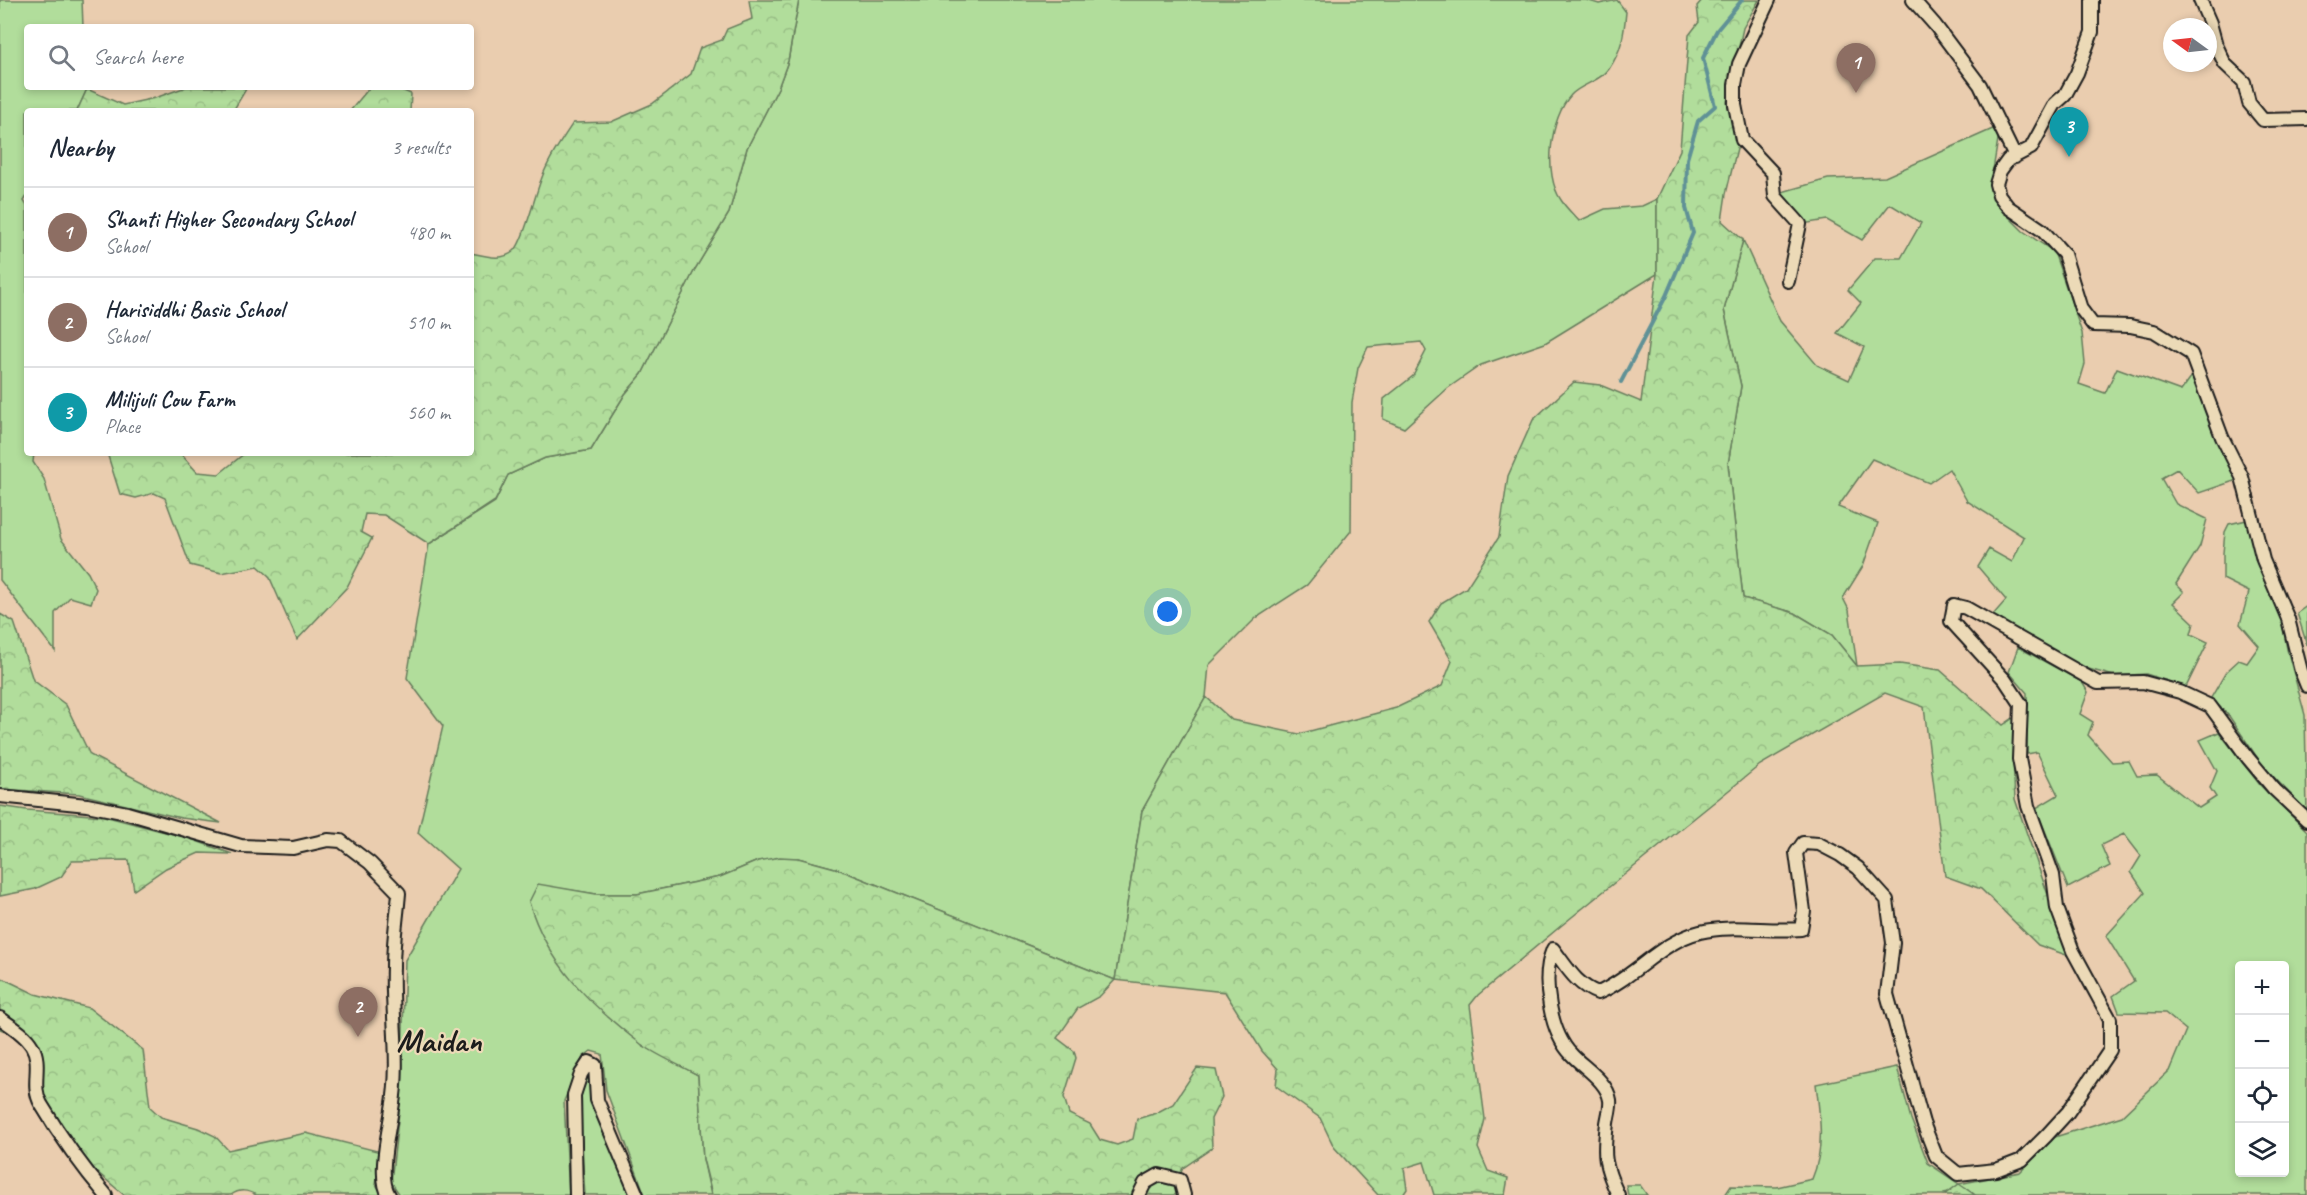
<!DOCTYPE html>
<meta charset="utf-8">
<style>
:root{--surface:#fff;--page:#f2f2f3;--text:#1f2937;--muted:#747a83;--line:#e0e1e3;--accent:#ea580c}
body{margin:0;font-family:Caveat,sans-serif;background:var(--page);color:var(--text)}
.controls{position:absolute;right:18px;bottom:18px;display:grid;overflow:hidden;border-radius:6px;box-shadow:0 3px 9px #0003}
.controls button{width:54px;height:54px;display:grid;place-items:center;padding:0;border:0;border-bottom:2px solid var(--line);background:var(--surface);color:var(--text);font:30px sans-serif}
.compass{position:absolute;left:2163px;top:18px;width:54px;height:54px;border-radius:50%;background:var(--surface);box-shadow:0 3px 9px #0003;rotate:285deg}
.you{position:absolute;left:1168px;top:612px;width:21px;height:21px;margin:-15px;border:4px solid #fff;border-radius:50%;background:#1a73e8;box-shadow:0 0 0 9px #1a73e833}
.badge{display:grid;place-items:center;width:39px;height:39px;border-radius:50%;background:var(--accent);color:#fff;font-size:20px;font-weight:700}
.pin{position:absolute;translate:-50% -50px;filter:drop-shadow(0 2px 3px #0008)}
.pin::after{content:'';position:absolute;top:32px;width:21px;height:18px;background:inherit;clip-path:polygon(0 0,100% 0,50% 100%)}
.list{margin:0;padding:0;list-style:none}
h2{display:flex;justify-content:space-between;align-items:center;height:78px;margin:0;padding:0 24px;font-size:26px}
h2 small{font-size:20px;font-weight:400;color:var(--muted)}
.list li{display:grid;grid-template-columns:39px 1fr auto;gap:18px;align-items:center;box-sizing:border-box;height:90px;padding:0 24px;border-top:2px solid var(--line)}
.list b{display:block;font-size:22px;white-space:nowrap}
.list p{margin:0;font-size:20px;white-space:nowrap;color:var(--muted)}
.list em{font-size:20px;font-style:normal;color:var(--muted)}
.icon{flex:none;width:33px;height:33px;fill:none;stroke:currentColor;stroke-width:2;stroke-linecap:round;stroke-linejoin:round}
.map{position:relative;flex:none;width:2307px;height:1195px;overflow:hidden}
.search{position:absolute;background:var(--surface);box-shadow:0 3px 9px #0003;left:24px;top:24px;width:450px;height:66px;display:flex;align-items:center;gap:15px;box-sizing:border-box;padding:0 21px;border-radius:6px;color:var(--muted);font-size:22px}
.panel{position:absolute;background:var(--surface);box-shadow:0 3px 9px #0003;left:24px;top:108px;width:450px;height:348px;border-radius:6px}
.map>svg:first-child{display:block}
</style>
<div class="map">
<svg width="2307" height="1195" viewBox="0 0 2307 1195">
<defs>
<pattern id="forest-crowns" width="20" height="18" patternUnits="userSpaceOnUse" patternTransform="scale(1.5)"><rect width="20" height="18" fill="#b1dd9b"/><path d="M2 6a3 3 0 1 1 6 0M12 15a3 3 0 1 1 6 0" fill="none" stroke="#98bd85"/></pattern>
</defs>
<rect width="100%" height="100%" fill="#eacdaf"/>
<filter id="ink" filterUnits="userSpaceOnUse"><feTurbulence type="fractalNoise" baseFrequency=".0167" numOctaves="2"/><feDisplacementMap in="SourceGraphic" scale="12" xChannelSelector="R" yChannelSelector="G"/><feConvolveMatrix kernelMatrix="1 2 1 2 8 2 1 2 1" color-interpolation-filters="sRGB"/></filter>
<g filter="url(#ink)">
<path fill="#b1dd9b" stroke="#667c5c" stroke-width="1.5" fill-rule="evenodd" d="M 0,0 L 82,0 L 83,27 L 27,27 L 27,87 L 88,87 L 77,111 L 27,111 L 27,196 L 24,201 L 27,206 L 27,453 L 34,453 L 33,462 L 44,479 L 61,539 L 88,573 L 96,589 L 91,603 L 70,597 L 55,613 L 55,651 L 0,580 Z
M 799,0 L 1586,0 L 1599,4 L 1617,0 L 1626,12 C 1624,34 1622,50 1609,69 C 1601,81 1581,84 1571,95 C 1550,118 1543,174 1561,200 C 1566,208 1573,214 1579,221 L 1605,209 L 1642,206 L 1657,199 L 1657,274 L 1545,343 L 1481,365 L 1448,388 L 1404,428 L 1383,419 L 1384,399 L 1413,376 L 1426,351 L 1421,342 L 1368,347 L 1358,368 L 1352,402 L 1351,531 L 1307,585 L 1256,618 L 1209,665 L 1206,697 L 1142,811 L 1115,980 L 835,868 L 798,858 L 758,861 L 720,877 L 637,894 L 596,894 L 538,885 L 642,1045 L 698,1075 L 703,1159 L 711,1195 L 645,1195 L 606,1090 L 602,1054 L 591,1051 L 583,1057 L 564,1101 L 569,1195 L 400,1195 L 391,1182 L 401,1094 L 405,960 L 458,869 L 418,833 L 443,726 L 407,678 L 429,544 L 495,502 L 508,475 L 545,458 L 591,450 L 625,394 L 642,374 L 695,269 L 729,213 L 747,148 L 778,88 L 788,61 Z
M 1995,128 L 1999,133 L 1990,189 L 1999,207 L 2023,231 L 2054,252 L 2082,333 L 2085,364 L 2079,384 L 2105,393 L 2117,368 L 2181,391 L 2194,373 C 2205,411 2218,446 2237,480 L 2199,493 L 2177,469 L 2161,478 L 2176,504 L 2207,519 L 2200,546 L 2176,584 L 2184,592 L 2173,603 L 2194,623 L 2191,634 L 2208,642 L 2186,687 L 2146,674 L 2114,676 L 2085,668 L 1992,616 L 2006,600 L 1978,567 L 1989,549 L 2012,562 L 2024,537 L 1967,501 L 1949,469 L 1929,483 L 1872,459 L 1838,507 L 1878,523 L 1863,566 L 1843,598 L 1849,610 L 1857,666 L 1832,635 L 1795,613 L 1743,598 L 1728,464 L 1741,386 L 1724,310 L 1743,240 L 1780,321 L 1817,365 L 1849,380 L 1864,347 L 1837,333 L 1861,303 L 1848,290 L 1875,258 L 1901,258 L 1921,223 L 1890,204 L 1862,240 L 1827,220 L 1796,225 L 1782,192 L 1828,179 L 1885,177 Z
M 2247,520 L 2281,615 L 2287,649 L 2305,715 L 2307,811 L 2263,766 L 2229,716 L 2211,698 L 2226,672 L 2239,660 L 2247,663 L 2259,646 L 2240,624 L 2249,592 L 2223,579 L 2223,553 L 2225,532 L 2229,524 Z
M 2307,606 L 2307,645 L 2297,613 Z
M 2018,647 L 2082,682 L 2088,692 L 2080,714 L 2093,722 L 2088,735 L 2112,762 L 2129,761 L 2137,776 L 2157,775 L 2199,808 L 2216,797 L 2210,788 L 2217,771 L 2200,740 L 2219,732 L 2260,785 L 2307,831 L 2307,1195 L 1975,1195 L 1968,1189 L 1944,1193 L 1944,1195 L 1725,1195 L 1731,1186 L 1777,1187 L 1812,1179 C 1825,1148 1820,1116 1816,1084 L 1897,1067 L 1911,1119 L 1928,1163 L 1959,1184 L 2020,1172 L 2055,1137 L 2122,1116 L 2169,1071 L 2186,1030 L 2165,1013 L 2119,1012 L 2113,996 L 2134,981 L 2106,936 L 2145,893 L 2131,872 L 2141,856 L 2124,834 L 2101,845 L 2110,866 L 2068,888 L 2036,808 L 2058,795 L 2037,752 L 2027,754 L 2027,693 L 2009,672 ZM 2240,966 L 2284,966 L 2284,1172 L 2240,1172 Z
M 585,1077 L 590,1078 L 594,1107 L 630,1195 L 585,1195 L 579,1107 Z
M 1626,1185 L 1640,1185 L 1647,1195 L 1628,1195 Z"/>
<path fill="url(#forest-crowns)" stroke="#667c5c" stroke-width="1.5" d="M 749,0 L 799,0 L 788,61 L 778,88 L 747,148 L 729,213 L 695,269 L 642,374 L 625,394 L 591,450 L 545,458 L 508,475 L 495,501 L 429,544 L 384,515 L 365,514 L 361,532 L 372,538 L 347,587 L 297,640 L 269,576 L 258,566 L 221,573 L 190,565 L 165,498 L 154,493 L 136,498 L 120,494 L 108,456 L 109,453 L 180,453 L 197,472 L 219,474 L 245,453 L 471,453 L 471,253 C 485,256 503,262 515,250 C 524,241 535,195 541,180 C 548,160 561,141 573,123 L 611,122 L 652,104 L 691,74 L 700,48 L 722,40 L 727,29 L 752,19 Z
M 1702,0 L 1759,0 L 1743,28 L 1727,102 L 1738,144 L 1726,194 L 1722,221 L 1743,240 L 1724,310 L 1741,386 L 1728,464 L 1743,598 L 1795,613 L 1832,635 L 1857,666 L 1900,664 L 1940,670 L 2003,725 L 2016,716 L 2018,727 L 2013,759 L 2015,799 L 2069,956 L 2038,945 L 1981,889 L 1945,876 L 1924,707 L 1885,693 L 1760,765 L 1562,925 L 1478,995 L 1470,1005 L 1485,1119 L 1478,1148 L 1488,1171 L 1508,1178 L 1505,1195 L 1434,1195 L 1424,1162 L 1404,1168 L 1407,1189 L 1403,1195 L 1378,1195 L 1334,1147 L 1320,1118 L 1276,1086 L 1278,1069 L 1262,1051 L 1225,992 L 1115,980 L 1100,996 L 1078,1008 L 1057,1038 L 1074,1051 L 1076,1058 L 1064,1097 L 1069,1114 L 1090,1124 L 1100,1140 L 1117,1145 L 1133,1139 L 1137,1119 L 1156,1113 L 1173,1104 L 1197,1068 L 1216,1070 L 1222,1097 L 1211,1119 L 1212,1148 L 1183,1168 L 1175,1186 L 1178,1195 L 712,1195 L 703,1159 L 698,1075 C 679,1065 658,1056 641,1044 C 591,1006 547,963 529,902 L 538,884 L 596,894 L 637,894 L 720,877 L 758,861 L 780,857 L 798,858 L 835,868 L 1115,980 L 1142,811 L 1206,697 L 1232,720 L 1299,734 L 1396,708 L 1442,686 L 1452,661 L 1429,622 L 1441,603 L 1466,588 L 1499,537 L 1508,476 L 1533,420 L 1574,382 L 1600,385 L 1641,402 L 1657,274 L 1657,199 L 1680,150 L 1689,35 L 1699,22 L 1697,6 Z
M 186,87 L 245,87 L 246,89 L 233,111 L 77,111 L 87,89 L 123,105 L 155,98 Z
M 370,87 L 394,87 L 411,94 L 410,111 L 350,111 Z
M 0,614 L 14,622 L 33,680 L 66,705 L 90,755 L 221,823 L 181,818 L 79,794 L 0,789 Z
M 0,806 L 27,810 L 104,816 L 188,838 L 232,854 L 199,853 L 166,868 L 134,890 L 129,860 L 72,861 L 61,877 L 35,889 L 0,896 Z
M 0,977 L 35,994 L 89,1008 L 143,1050 L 150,1107 L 161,1117 L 198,1128 L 215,1136 L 228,1150 L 306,1133 L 381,1152 L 376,1184 L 382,1195 L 256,1195 C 247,1190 240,1189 231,1195 L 124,1195 L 49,1131 L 34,1105 L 31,1094 L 29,1085 L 32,1065 L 29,1045 L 13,1034 L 0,1029 Z
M 1959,1184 L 1975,1195 L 1944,1195 Z"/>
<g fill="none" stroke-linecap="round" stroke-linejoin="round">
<path stroke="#609196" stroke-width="4" d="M 1621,382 L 1666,296 L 1693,233 L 1686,208 L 1687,159 L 1698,121 L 1715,106 L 1703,58 L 1717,30 L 1742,0"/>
<g stroke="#1c1c1c" stroke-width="16">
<path id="street" d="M 1769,0 L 1739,64 L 1735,85 L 1735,105 L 1742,140 L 1773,173 L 1775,196 L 1800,224 L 1788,281
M 1913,0 L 1935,25 L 1980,85 L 2015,157
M 2092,0 L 2092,32 L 2077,73 L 2065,95 L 2055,104 L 2031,148 L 2008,160 L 2000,171 L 1996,184 L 1999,195 L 2008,207 L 2042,230 L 2064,254 L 2081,309 L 2093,325 L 2130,326 L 2154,331 L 2191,354 L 2222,437 L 2242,477 L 2263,560 L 2288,619 L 2301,671 L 2307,686
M 2200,0 L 2210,23 L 2216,45 L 2225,64 L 2244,82 L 2249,103 L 2263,120 L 2307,119
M 0,796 L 87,805 L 127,813 L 241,846 L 293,848 L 328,840 L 341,841 L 370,863 L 399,893 C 397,918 393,942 393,967 C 391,1014 401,1062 392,1109 C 389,1131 377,1177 389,1195
M 0,1018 C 11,1026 25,1034 32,1046 C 43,1064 30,1085 41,1104 C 60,1136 82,1167 106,1195
M 576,1195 L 574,1095 L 581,1074 L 589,1062 L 595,1065 L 597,1100 L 637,1195
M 1139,1195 L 1145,1183 L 1159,1175 L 1180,1180 L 1184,1195
M 1618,1195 C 1604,1165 1603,1156 1607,1123 C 1608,1116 1611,1107 1610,1100 C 1607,1081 1584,1068 1572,1055 C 1550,1033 1541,978 1553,949 C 1567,967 1576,985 1598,993 C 1635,977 1660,942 1700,932 C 1733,924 1768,932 1801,929 L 1804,911 L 1796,853 L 1803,843 L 1819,844 L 1840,855 L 1858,868 L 1887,900 L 1893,943 L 1887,994 L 1923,1123 L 1936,1156 L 1958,1174 L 1996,1170 L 2022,1160 L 2046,1136 L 2068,1112 L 2110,1050 L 2110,1019 L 2073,951 L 2057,908 L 2053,875 L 2028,806 L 2019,759 L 2021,704 L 2005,680 L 1951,621 L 1954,605 L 1966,608 L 2098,683 L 2143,682 L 2180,692 L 2210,706 L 2248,758 L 2274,789 L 2307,820"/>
</g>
<use href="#street" stroke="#ecdab7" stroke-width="12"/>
</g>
</g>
<g text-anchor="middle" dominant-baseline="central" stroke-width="4.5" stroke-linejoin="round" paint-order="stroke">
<g font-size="32" font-weight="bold" fill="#1c1c1c" stroke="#ecdab7">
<text x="439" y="1040">Maidan</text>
</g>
</g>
</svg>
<div class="controls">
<button>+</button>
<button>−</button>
<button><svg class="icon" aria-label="locate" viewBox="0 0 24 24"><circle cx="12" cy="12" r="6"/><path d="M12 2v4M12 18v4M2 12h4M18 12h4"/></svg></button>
<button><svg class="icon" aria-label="layers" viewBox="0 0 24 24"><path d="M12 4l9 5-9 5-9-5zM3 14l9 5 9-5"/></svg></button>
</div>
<svg class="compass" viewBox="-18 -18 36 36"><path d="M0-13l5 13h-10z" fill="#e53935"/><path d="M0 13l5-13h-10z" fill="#747a83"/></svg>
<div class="you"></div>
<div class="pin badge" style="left:1856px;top:93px;background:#8d6e63">1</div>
<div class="pin badge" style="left:358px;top:1037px;background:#8d6e63">2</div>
<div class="pin badge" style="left:2069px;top:157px;background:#0f9aa8">3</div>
<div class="search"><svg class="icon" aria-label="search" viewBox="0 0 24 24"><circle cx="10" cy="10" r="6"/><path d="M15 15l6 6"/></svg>Search here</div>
<section class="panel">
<h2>Nearby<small>3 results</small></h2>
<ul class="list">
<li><span class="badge" style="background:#8d6e63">1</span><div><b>Shanti Higher Secondary School</b><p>School</p></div><em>480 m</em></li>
<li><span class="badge" style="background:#8d6e63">2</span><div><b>Harisiddhi Basic School</b><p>School</p></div><em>510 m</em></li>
<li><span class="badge" style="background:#0f9aa8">3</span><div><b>Milijuli Cow Farm</b><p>Place</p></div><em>560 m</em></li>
</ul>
</section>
</div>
